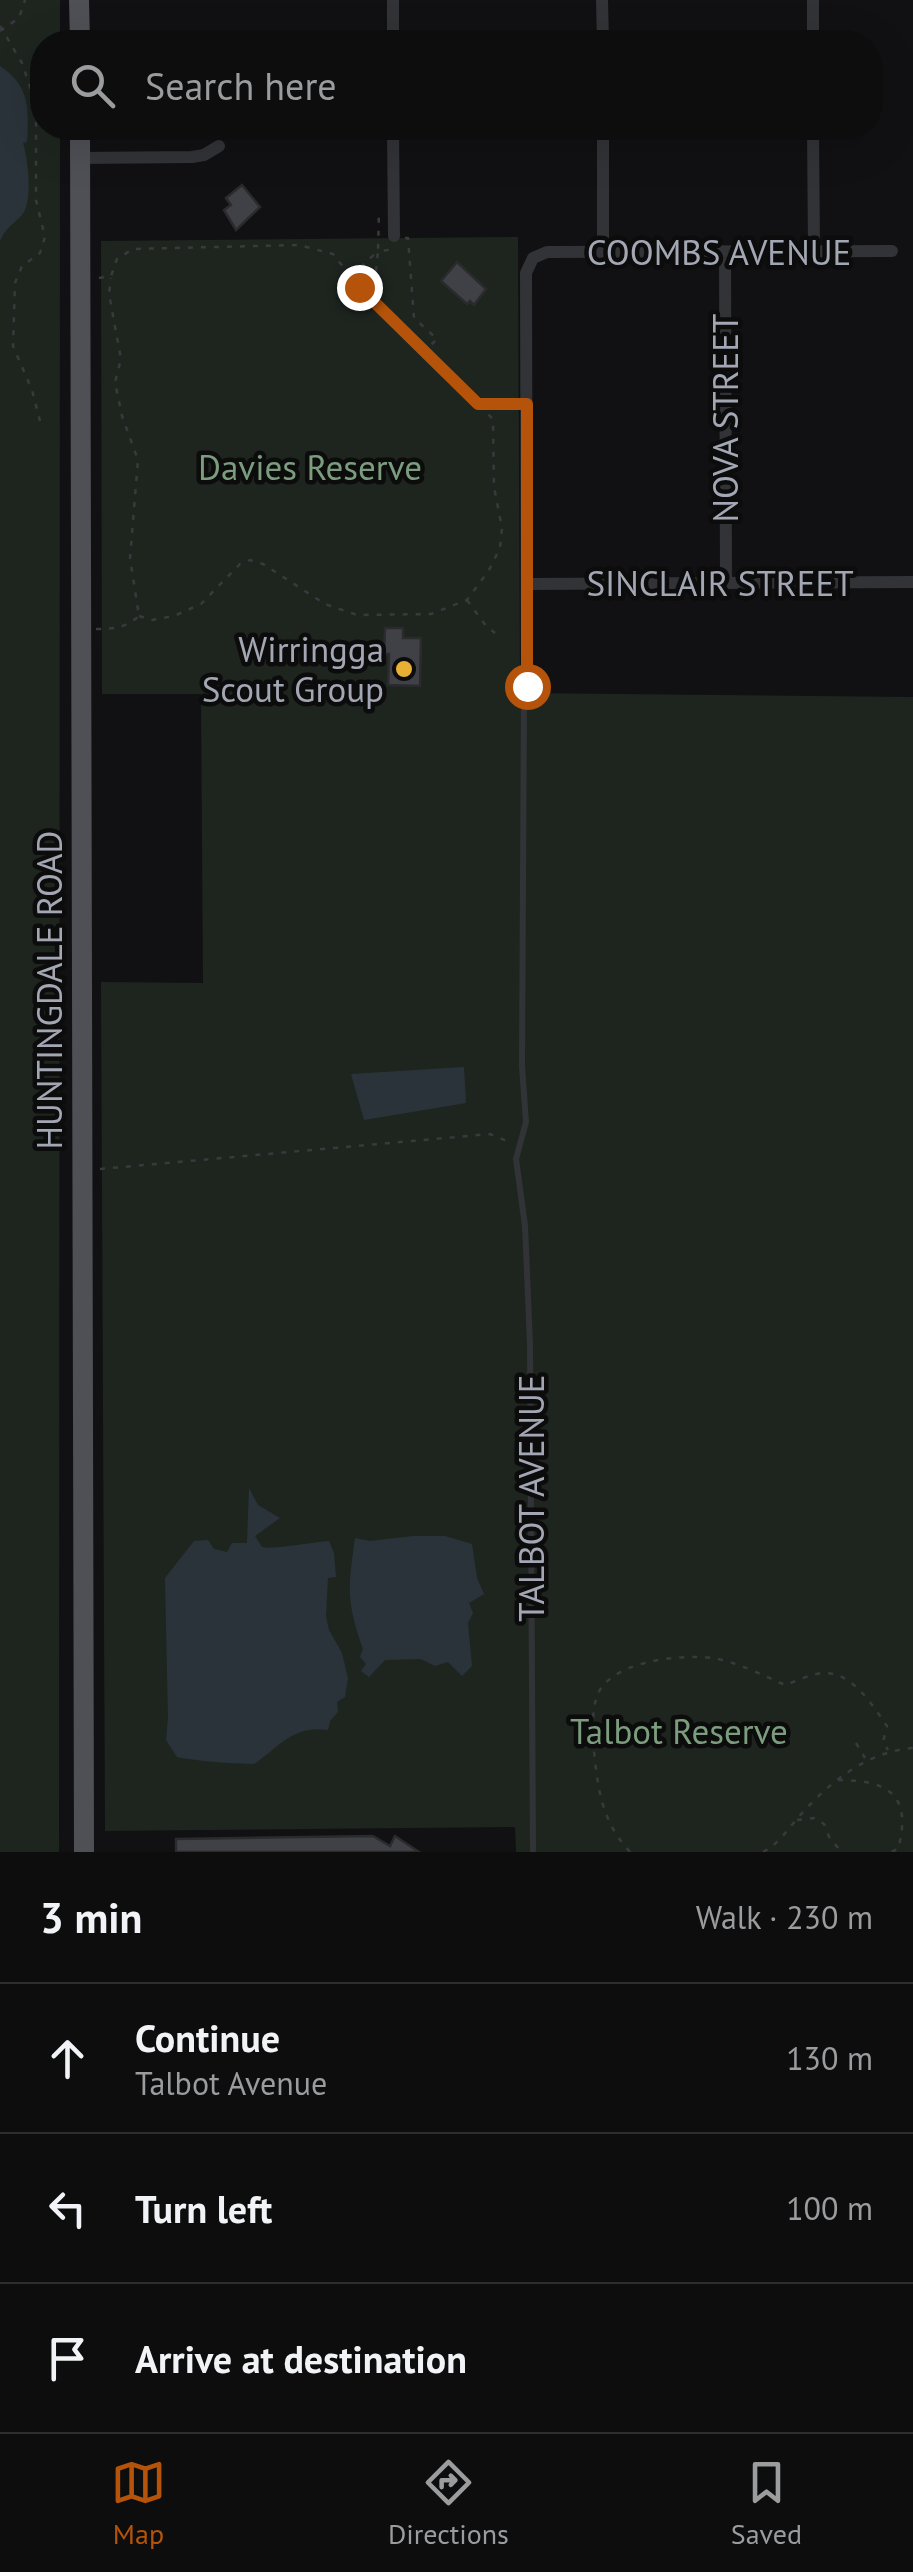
<!DOCTYPE html>
<meta charset="utf-8">
<style>
:root{--surface:#0d0d0e;--page:#1b1b1c;--text:#f1f3f6;--muted:#9a9c9e;--line:#2d2d2e;--accent:#b45309}
body{margin:0;font-family:"PT Sans",sans-serif;background:var(--page);color:var(--text)}
.stop{position:absolute;width:30px;height:30px;margin:-22px;border:8px solid #b45309;border-radius:50%;background:#fff}
.stop.end{background:#b45309;border-color:#fff;box-shadow:0 2px 10px #0008}
.list{margin:0;padding:0;list-style:none}
h2{display:flex;justify-content:space-between;align-items:center;height:130px;margin:0;padding:0 40px;font-size:42px}
h2 small{font-size:32px;font-weight:400;color:var(--muted)}
.list li{display:grid;grid-template-columns:65px 1fr auto;gap:30px;align-items:center;box-sizing:border-box;height:150px;padding:0 40px;border-top:2px solid var(--line)}
.list b{display:block;font-size:38px;white-space:nowrap}
.list p{margin:0;font-size:32px;white-space:nowrap;color:var(--muted)}
.list em{font-size:32px;font-style:normal;color:var(--muted)}
.icon{flex:none;width:55px;height:55px;fill:none;stroke:currentColor;stroke-width:2;stroke-linecap:round;stroke-linejoin:round}
.map{position:relative;flex:none;width:913px;height:1852px;overflow:hidden}
.search{position:absolute;background:var(--surface);box-shadow:0 10px 40px #0002;left:30px;right:30px;top:30px;height:110px;display:flex;align-items:center;gap:25px;box-sizing:border-box;padding:0 35px;border-radius:40px;color:var(--muted);font-size:38px}
.sheet{height:580px;background:var(--surface)}
nav{display:flex;justify-content:space-around;align-items:center;box-sizing:border-box;height:140px;border-top:2px solid var(--line);background:var(--surface);font-size:28px;color:var(--muted)}
nav a{display:grid;justify-items:center;gap:5px}
nav .on{color:var(--accent)}
.map>svg:first-child{display:block}
</style>
<div class="map">
<svg width="913" height="1852" viewBox="0 0 913 1852">
<rect width="100%" height="100%" fill="#111113"/>
<path fill="#1e251f" d="M 0,0 L 60,0 L 60,42 L 42,42 L 42,128 L 60,128 L 59,1852 L 0,1852 Z
M 518,237 L 520,693 L 913,697 L 913,1852 L 516,1852 L 515,1827 L 105,1831 L 101,982 L 203,983 L 201,694 L 102,694 L 101,241 Z"/>
<path fill="#2b333a" d="M 0,66 C 30,86 29,109 27,142 L 23,143 C 28,159 34,205 20,217 C 12,225 5,229 0,241 Z
M 464,1067 L 466,1103 L 364,1120 L 351,1074 Z
M 249,1488 L 258,1505 L 280,1518 L 255,1536 L 262,1547 C 274,1550 312,1542 329,1541 L 334,1553 L 336,1577 L 328,1578 L 326,1616 L 329,1630 L 342,1653 L 348,1678 L 345,1697 L 337,1702 L 338,1712 L 330,1721 L 328,1730 C 291,1725 279,1748 254,1764 C 228,1763 203,1762 177,1757 L 166,1740 L 168,1718 L 165,1578 L 194,1541 L 208,1540 L 214,1549 L 227,1552 L 232,1543 L 247,1543 Z
M 413,1536 L 445,1536 L 472,1544 L 477,1578 L 484,1594 L 469,1603 L 473,1613 L 468,1623 L 472,1666 L 462,1676 L 448,1662 L 435,1666 L 421,1659 L 385,1660 L 369,1677 L 361,1671 L 366,1664 L 360,1657 L 363,1649 C 346,1600 348,1589 355,1538 L 370,1541 Z"/>
<path fill="#404146" stroke="#2b2b2e" stroke-width="2.5" d="M 242,185 L 260,207 L 236,230 L 224,210 L 231,205 L 226,198 Z
M 457,262 L 486,289 L 474,305 L 470,301 L 467,304 L 441,281 Z
M 385,628 L 403,628 L 403,638 L 421,638 L 420,686 L 388,685 L 389,654 L 384,654 Z
M 373,1836 L 390,1846 L 395,1836 L 419,1852 L 176,1852 L 176,1839 Z"/>
<g fill="none" stroke-linecap="round" stroke-linejoin="round">
<path stroke="#383a3e" stroke-width="2.5" stroke-dasharray="5 8" stroke-linecap="butt" d="M 0,26 L 22,63 L 36,105 L 36,200 L 45,237 L 40,253 L 22,266 L 15,283 L 13,346 L 32,390 L 40,421
M 0,31 L 19,18 L 25,0
M 405,238 L 408,238 L 414,318 L 437,339 L 425,351
M 351,276 L 378,251 L 379,211
M 99,278 L 111,276 L 117,259 L 133,249 L 299,245 L 333,254 L 359,287 L 477,404 L 510,404
M 369,295 L 374,290 L 378,251 L 389,250
M 467,600 L 486,626 L 495,633
M 139,616 L 152,620 L 174,616 L 201,604 L 240,564 L 250,560 L 263,564 L 325,604 L 357,615 L 431,614 L 467,600 L 489,570 L 500,548 L 502,528 L 494,487 L 493,419 L 477,404
M 96,629 C 114,629 125,628 139,616 L 130,558 L 138,460 L 122,416 L 115,382 L 121,359 L 109,294 L 111,278
M 100,1169 L 490,1134 L 509,1142
M 856,1743 L 865,1758
M 838,1780 C 887,1780 913,1794 898,1849 L 891,1852
M 797,1820 L 814,1818 L 824,1824 L 830,1839 L 842,1852
M 630,1852 C 605,1825 599,1797 595,1761 C 593,1742 591,1718 596,1699 C 606,1661 680,1654 712,1658 C 738,1662 762,1675 785,1685 C 797,1681 812,1673 825,1673 C 853,1673 873,1706 887,1726 L 883,1742 L 888,1750
M 763,1852 C 778,1844 785,1833 796,1820 C 827,1784 865,1752 913,1748"/>
<path stroke="#323337" stroke-width="6" d="M 524,694 L 522,1066 L 526,1122 L 516,1159 L 525,1226 L 530,1344 L 533,1852"/>
<path stroke="#323337" stroke-width="12" d="M 393,0 L 393,42
M 602,0 L 603,42
M 813,0 L 813,42
M 393,128 L 394,236
M 603,128 L 603,252
M 813,128 L 814,251
M 80,158 L 192,157 L 204,155 L 219,146
M 725,252 L 726,583
M 527,584 L 913,582
M 527,686 L 526,273 L 533,258 L 547,252 L 892,251"/>
<path stroke="#4e5056" stroke-width="20" d="M 79,0 L 80,42
M 80,128 L 84,1852"/>
</g>
<g fill="none" stroke-linecap="round" stroke-linejoin="round">
<path stroke="#b45309" stroke-width="12" d="M 359,287 L 478,404 L 527,404 L 527,686"/>
</g>
<circle fill="#e9b033" stroke="#0c0c0d" stroke-width="4" cx="404" cy="669" r="10"/>
<g text-anchor="middle" dominant-baseline="central" stroke-width="9" stroke-linejoin="round" paint-order="stroke">
<g font-size="35" fill="#a3a7b3" stroke="#0c0c0d">
<text x="719" y="252">COOMBS AVENUE</text>
<text transform="translate(725 418) rotate(-90)">NOVA STREET</text>
<text x="720" y="583">SINCLAIR STREET</text>
<text transform="translate(49 990) rotate(-90)">HUNTINGDALE ROAD</text>
<text transform="translate(531 1498) rotate(-90)">TALBOT AVENUE</text>
</g>
<g font-size="35" fill="#7b9d7e" stroke="#0c0c0d">
<text x="310" y="467">Davies Reserve</text>
<text x="679" y="1731">Talbot Reserve</text>
</g>
<g font-size="35" fill="#a3a7b3" stroke="#0c0c0d" text-anchor="end">
<text x="384" y="649">Wirringga<tspan x="384" dy="40">Scout Group</tspan></text>
</g>
</g>
</svg>
<div class="stop" style="left:527px;top:686px"></div>
<div class="stop end" style="left:359px;top:287px"></div>
<div class="search"><svg class="icon" aria-label="search" viewBox="0 0 24 24"><circle cx="10" cy="10" r="6"/><path d="M15 15l6 6"/></svg>Search here</div>
</div>
<section class="sheet">
<h2>3 min<small>Walk · 230 m</small></h2>
<ul class="list">
<li><svg class="icon" aria-label="ahead" viewBox="0 0 24 24"><path d="M12 20V5M6 11l6-6 6 6"/></svg><div><b>Continue</b><p>Talbot Avenue</p></div><em>130 m</em></li>
<li><svg class="icon" aria-label="left" viewBox="0 0 24 24"><path d="M17 20v-9H6M10 6l-5 5 5 5"/></svg><div><b>Turn left</b></div><em>100 m</em></li>
<li><svg class="icon" aria-label="arrive" viewBox="0 0 24 24"><path d="M6 21V4h12l-3 4 3 4H6"/></svg><div><b>Arrive at destination</b></div></li>
</ul>
</section>
<nav>
<a class="on"><svg class="icon" aria-label="map" viewBox="0 0 24 24"><path d="M3 6l6-2 6 2 6-2v14l-6 2-6-2-6 2zM9 4v14M15 6v14"/></svg>Map</a>
<a><svg class="icon" aria-label="directions" viewBox="0 0 24 24"><path d="M12 3l9 9-9 9-9-9zM9 14v-3h6M13 9l2 2-2 2"/></svg>Directions</a>
<a><svg class="icon" aria-label="saved" viewBox="0 0 24 24"><path d="M7 4h10v16l-5-4-5 4z"/></svg>Saved</a>
</nav>
